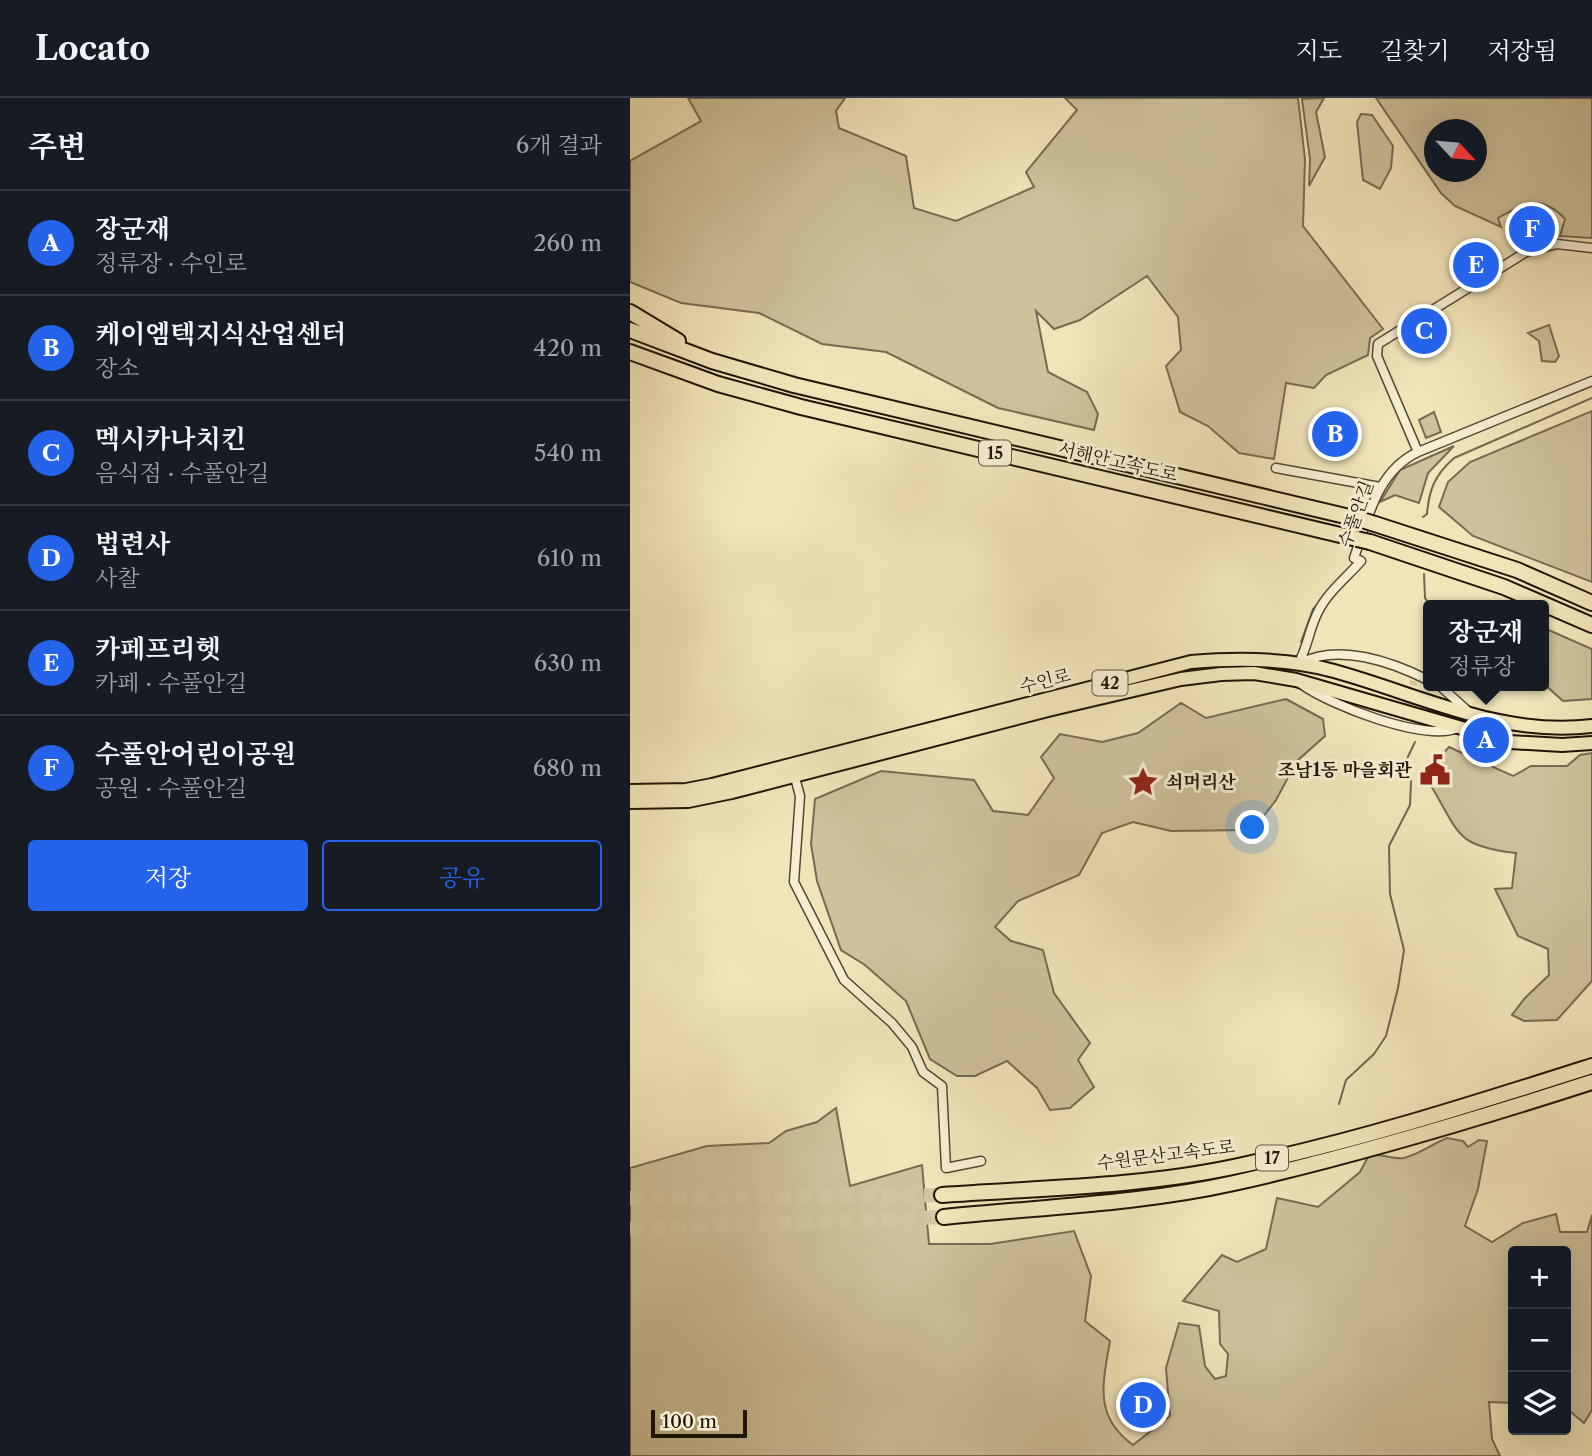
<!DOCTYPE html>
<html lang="ko">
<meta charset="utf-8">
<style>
:root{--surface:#171b24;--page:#242831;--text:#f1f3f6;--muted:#9ea1a6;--line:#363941;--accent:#2563eb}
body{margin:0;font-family:"Libre Caslon Text","Noto Serif KR",serif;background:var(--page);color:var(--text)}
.controls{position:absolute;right:21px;bottom:21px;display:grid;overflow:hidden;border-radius:7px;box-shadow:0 7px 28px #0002}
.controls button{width:63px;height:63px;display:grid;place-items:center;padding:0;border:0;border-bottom:2px solid var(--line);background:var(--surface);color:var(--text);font:35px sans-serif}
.compass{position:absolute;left:794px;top:21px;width:63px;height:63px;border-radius:50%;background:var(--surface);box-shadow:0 7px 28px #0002;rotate:116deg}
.scale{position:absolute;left:21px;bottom:18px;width:96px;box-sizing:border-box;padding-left:7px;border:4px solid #211409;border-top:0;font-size:19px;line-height:24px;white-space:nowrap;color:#211409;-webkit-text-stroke:5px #f6edd2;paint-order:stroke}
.you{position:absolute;left:623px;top:730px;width:24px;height:24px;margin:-18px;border:5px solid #fff;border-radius:50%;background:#1a73e8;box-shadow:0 0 0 10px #1a73e833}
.badge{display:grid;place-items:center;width:46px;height:46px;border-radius:50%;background:var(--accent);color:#fff;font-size:23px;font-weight:700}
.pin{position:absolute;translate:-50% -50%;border:4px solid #fff;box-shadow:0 2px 7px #0006}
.popup{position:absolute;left:793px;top:502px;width:126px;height:91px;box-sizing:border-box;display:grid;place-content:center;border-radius:7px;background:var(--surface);filter:drop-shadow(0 2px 5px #0005);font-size:23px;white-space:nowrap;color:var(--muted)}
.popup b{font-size:26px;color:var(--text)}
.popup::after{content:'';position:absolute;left:50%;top:100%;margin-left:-14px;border:14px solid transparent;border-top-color:var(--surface)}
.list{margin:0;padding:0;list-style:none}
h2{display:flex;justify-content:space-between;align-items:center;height:91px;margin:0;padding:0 28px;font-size:30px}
h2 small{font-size:23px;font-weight:400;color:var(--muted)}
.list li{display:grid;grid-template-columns:46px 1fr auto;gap:21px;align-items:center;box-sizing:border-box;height:105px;padding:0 28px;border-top:2px solid var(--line)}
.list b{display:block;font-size:26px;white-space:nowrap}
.list p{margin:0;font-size:23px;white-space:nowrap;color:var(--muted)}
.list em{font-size:23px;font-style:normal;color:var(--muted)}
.actions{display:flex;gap:14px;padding:21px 28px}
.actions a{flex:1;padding:16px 0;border:2px solid var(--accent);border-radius:7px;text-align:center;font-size:24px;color:var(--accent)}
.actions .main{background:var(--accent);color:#fff}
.icon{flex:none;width:38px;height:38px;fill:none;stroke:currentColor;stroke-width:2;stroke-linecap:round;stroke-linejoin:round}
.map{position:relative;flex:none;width:962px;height:1358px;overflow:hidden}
header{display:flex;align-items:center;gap:42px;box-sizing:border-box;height:98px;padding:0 35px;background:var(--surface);border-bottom:2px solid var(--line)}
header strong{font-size:33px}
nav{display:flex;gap:38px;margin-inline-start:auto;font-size:24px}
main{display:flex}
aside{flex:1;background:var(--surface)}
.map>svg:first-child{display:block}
</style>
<header>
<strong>Locato</strong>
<nav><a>지도</a><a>길찾기</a><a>저장됨</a></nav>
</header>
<main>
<aside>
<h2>주변<small>6개 결과</small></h2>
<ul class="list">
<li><span class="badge">A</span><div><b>장군재</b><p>정류장 · 수인로</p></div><em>260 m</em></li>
<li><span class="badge">B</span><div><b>케이엠텍지식산업센터</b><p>장소</p></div><em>420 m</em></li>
<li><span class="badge">C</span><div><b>멕시카나치킨</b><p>음식점 · 수풀안길</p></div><em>540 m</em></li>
<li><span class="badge">D</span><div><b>법련사</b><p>사찰</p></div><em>610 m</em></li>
<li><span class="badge">E</span><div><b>카페프리헷</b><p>카페 · 수풀안길</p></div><em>630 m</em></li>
<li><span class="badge">F</span><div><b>수풀안어린이공원</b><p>공원 · 수풀안길</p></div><em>680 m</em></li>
</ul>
<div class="actions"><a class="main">저장</a><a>공유</a></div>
</aside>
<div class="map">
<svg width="962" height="1358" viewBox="0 0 962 1358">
<rect width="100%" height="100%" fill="#f1e4b9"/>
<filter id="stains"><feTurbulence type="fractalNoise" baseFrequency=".00286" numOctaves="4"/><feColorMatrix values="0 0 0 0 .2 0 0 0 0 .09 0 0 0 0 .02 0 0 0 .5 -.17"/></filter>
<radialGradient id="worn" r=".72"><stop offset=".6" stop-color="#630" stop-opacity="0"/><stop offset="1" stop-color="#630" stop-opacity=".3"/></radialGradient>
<path fill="#cec19b" stroke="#786a52" stroke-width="2" fill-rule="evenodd" d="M 58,0 L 215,0 L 206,13 L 209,30 L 276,58 L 284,110 L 326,123 L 404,89 L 396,74 L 447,12 L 435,0 L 668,0 L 675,61 L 673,128 L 753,231 L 740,240 L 738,257 L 696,277 L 684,290 L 656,285 L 644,361 L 609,355 L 578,328 L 550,314 L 536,268 L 551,252 L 548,219 L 517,178 L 450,222 L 424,231 L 406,213 L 418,274 L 457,294 L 468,316 L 464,332 L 368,310 L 256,254 L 192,246 L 129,215 L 51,205 L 0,184 L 0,63 L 71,23 Z
M 694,0 L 686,14 L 695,59 L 679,88 L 680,61 L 672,1 Z
M 746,0 L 962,0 L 962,140 L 930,138 L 935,121 C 912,96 895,105 868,120 L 871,129 L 825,108 L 811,95 ZM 804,32 L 846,32 L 846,74 L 804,74 Z
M 731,16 L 742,17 L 763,48 L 761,70 L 750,91 L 733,82 L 727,24 Z
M 901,121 L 914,126 L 917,132 L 887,141 L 888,129 Z
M 919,227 L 929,258 L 925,264 L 912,263 L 909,243 L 898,235 Z
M 962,313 L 962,484 L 843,438 L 809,409 L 818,384 L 840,364 Z
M 804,314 L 811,334 L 796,340 L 789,322 Z
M 824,348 L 798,375 L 789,405 L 765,397 L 750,404 L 770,372 Z
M 914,530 L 962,551 L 962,601 L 933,603 L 914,586 Z
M 656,601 L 693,621 L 695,638 L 667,663 L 646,702 L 623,732 L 541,733 L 503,724 L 472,735 L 449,777 L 388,803 L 365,829 L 381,843 L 413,852 L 424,895 L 460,945 L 448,962 L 464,989 L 440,1010 L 420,1012 L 407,990 L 377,963 L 345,978 L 327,978 L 300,961 L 276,903 L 235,867 L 211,852 L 187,783 L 181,746 L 185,701 L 251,673 L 344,682 L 363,713 L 398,717 L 424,680 L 411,659 L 430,636 L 472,644 L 508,635 L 551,605 L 576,620 Z
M 819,649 L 883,678 L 901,668 L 937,668 L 950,657 L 962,655 L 962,883 L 927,922 L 894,923 L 882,917 L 895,900 L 919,877 L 918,851 L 888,838 L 865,791 L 882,790 L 886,755 C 825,748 830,736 800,686 L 817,672 L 808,661 Z
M 206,1010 L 220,1088 L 292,1067 L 299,1146 L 360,1146 L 444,1133 L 461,1178 L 455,1223 L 480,1243 C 473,1285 463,1318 503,1347 L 540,1318 L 536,1270 L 549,1225 L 569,1228 L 575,1268 L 585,1281 L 596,1278 L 598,1256 L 590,1246 L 589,1213 L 553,1203 L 592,1157 L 607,1164 L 636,1151 L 647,1100 L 688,1109 L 730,1074 L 739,1057 C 751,1055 763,1062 774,1060 C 790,1056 802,1046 817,1040 L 833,1043 L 838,1049 L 849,1042 L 857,1043 L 848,1091 L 835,1128 L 862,1144 L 893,1125 L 926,1116 L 930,1134 L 957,1134 L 962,1117 L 962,1312 L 954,1325 L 936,1310 L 936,1153 L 883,1153 L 883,1305 L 859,1304 L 862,1341 L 870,1358 L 0,1358 L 0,1070 L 77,1048 L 139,1045 L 156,1033 L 187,1024 Z"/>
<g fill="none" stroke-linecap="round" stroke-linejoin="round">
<path stroke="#73664f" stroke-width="2" d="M 793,419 L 797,416 C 799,391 805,377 824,360 L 962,300
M 716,473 L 721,468
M 794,476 L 795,500 L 800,507
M 671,544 L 683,511 L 690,504
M 821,591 L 823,588
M 709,1006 L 716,982 L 744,956 L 756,938 L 768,890 L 774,852 L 760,796 L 759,748 L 780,707 L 781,683 L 774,667 L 785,644"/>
<path stroke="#d2c59f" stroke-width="8" stroke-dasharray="8 4" stroke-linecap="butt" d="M 774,622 L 784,583"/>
<path stroke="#d2c59f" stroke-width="14" stroke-dasharray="14 7" stroke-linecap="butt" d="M 0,1100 L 312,1097
M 0,1131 L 314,1119"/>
<g stroke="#554835" stroke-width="11">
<path id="minor" d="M 788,354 L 747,258 L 748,246 L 896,154 L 927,146 L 962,150
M 646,370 L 750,389
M 671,565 C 709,545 762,564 798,582
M 668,566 C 678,549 679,531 688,514 C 697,495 717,479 731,463 L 724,460 C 738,420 747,373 788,354 L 962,283
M 671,586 C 700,607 794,644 828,630
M 810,588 L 840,615
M 164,676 L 170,698 L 164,784 L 214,882 L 262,925 L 282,949 L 293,974 L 312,988 L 316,1070 L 351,1063"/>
</g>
<g stroke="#211409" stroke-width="16">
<path id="primary" d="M 0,693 L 56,692 L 82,687 L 561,564 C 609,560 658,560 704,573 C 791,597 870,639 962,628
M 0,704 L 58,703 L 102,694 L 418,612 L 551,581 L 591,576 L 624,575 L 666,582 L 880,644 L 932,647 L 962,645"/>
</g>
<g stroke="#211409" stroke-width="18">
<path id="motorway" d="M 0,214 L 48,243
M 0,232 L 82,263 L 164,287 L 732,422
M 0,254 L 88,286 L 171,309 L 727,441
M 745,426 L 887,472 L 962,505
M 740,444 L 874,489 L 962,527
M 312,1097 C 410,1090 511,1089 608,1068 C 728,1043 846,1005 962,968
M 314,1119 C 410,1109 510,1106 604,1085 C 725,1058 844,1022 962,984"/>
</g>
<use href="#minor" stroke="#f6edd2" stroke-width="8"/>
<use href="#primary" stroke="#f1e4b9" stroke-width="12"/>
<use href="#motorway" stroke="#f1e4b9" stroke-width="14"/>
<g stroke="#211409" stroke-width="18" stroke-linecap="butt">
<path id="motorway-bridge" d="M 732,422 L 745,426
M 727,441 L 740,444"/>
</g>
<use href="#motorway-bridge" stroke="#f1e4b9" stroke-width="14"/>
</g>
<defs>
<g id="civic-bare" transform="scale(2.415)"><path d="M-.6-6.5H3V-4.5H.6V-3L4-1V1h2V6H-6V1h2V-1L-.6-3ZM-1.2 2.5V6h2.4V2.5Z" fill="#8f2418" stroke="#f6edd2" stroke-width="2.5" paint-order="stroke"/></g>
<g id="sight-bare" transform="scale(2.415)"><path d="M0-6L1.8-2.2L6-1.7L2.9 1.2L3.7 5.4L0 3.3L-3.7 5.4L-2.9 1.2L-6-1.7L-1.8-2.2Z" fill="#8f2418" stroke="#f6edd2" stroke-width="2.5" paint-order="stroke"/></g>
</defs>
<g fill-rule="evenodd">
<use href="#civic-bare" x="805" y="672"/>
<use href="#sight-bare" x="513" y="684"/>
</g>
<g text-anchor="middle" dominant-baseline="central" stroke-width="6" stroke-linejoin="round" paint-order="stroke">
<g fill="#f6edd2" stroke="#615545" stroke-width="2">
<rect x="349" y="342.5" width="32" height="25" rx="5"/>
<rect x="462.5" y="572.5" width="35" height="25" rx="5"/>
<rect x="626" y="1047.5" width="32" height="25" rx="5"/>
</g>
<g font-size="16" font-weight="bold" fill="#211409">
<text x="365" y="355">15</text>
<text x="480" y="585">42</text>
<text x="642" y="1060">17</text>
</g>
<g font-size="18" fill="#211409" stroke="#f6edd2">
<text transform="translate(488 364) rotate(13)">서해안고속도로</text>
<text transform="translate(726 416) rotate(-70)">수풀안길</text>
<text transform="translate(415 583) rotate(-14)">수인로</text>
<text transform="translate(536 1057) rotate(-7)">수원문산고속도로</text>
</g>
<g font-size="18" font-weight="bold" fill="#211409" stroke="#f6edd2" text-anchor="end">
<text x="782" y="672">조남1동 마을회관</text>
<text x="536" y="684" text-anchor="start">쇠머리산</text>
</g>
</g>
<rect width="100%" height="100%" filter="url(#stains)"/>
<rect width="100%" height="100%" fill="url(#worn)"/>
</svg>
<div class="controls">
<button>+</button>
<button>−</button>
<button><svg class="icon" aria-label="layers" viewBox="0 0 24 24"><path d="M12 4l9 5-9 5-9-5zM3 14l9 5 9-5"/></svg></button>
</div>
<svg class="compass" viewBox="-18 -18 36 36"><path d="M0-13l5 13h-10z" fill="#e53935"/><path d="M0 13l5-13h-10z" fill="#9ea1a6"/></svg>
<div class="scale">100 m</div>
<div class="you"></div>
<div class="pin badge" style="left:856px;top:642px">A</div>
<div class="popup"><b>장군재</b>정류장</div>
<div class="pin badge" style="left:705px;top:336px">B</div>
<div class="pin badge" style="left:794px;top:233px">C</div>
<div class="pin badge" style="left:513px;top:1307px">D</div>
<div class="pin badge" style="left:846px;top:167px">E</div>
<div class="pin badge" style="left:902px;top:131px">F</div>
</div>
</main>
